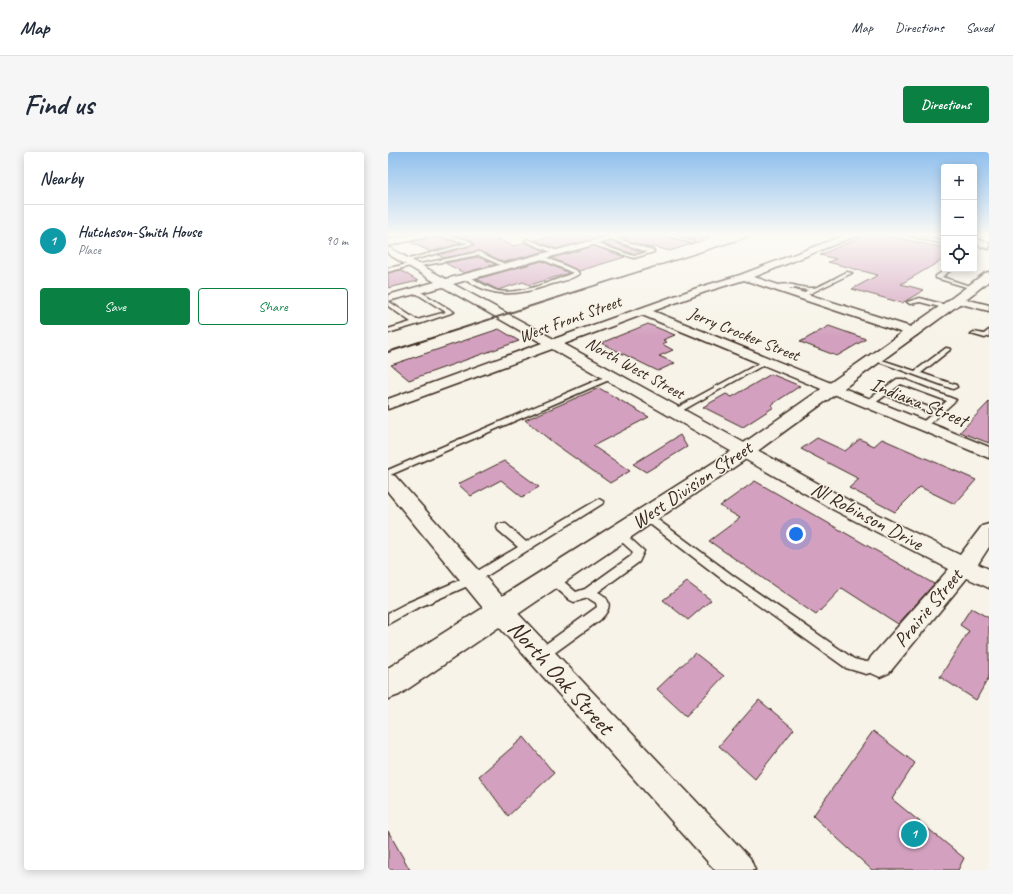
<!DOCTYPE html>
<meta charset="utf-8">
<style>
:root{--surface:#fff;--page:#f6f6f7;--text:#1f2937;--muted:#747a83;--line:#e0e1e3;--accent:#0b8043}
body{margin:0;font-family:Caveat,sans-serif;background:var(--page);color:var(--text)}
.controls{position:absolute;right:12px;top:12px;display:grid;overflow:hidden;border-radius:4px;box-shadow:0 2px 10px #0003}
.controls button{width:36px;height:36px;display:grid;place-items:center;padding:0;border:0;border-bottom:1px solid var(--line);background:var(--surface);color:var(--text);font:20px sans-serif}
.you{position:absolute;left:408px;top:382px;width:14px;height:14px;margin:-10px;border:3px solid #fff;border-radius:50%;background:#1a73e8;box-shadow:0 0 0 6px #1a73e833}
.badge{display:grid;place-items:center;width:26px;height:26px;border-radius:50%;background:var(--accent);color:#fff;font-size:13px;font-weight:700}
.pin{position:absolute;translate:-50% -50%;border:2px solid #fff;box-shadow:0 1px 4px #0006}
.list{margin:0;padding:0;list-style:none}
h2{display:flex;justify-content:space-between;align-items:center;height:52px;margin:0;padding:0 16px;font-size:17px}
h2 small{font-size:13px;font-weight:400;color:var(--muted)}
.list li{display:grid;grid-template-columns:26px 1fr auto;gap:12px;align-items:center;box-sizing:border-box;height:72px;padding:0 16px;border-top:1px solid var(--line)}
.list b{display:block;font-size:15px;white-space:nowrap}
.list p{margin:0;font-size:13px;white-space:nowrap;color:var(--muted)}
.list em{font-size:13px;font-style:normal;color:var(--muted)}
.actions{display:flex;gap:8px;padding:12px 16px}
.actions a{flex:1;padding:9px 0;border:1px solid var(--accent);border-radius:4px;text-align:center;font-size:14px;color:var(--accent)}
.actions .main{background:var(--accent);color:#fff}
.icon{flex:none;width:22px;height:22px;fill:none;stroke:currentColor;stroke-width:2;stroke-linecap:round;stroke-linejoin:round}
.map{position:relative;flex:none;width:601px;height:718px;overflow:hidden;border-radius:4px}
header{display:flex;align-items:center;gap:24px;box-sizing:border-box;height:56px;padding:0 20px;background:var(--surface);border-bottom:1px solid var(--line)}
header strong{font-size:19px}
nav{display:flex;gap:22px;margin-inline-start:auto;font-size:14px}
.intro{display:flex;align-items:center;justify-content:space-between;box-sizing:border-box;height:96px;padding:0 24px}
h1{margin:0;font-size:28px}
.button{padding:10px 18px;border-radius:4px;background:var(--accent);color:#fff;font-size:14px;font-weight:700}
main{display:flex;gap:24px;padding:0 24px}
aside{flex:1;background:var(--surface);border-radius:4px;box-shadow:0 2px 10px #0003}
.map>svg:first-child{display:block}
</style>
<header>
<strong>Map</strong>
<nav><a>Map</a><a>Directions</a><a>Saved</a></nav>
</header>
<div class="intro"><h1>Find us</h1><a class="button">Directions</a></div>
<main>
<aside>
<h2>Nearby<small></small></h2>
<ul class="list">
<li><span class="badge" style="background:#0f9aa8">1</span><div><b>Hutcheson-Smith House</b><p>Place</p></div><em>90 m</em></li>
</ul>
<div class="actions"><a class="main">Save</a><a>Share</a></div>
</aside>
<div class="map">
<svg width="601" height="718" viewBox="0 0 601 718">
<rect width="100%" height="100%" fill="#f7f3e8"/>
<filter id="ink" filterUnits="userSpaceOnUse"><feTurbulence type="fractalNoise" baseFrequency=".025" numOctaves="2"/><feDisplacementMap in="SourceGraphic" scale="8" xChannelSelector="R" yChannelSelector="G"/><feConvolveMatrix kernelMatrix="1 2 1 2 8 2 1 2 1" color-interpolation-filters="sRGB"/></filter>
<g filter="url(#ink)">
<path fill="#d3a1bf" stroke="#3b2a1e" d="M 66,83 L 99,83 L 126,94 L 137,91 L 158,99 L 116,110 L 91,99 L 56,106 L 50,103 L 86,93 L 83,88 Z
M 167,83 L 210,83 L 214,85 L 168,97 L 147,88 Z
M 242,83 L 277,83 L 303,92 L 282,99 L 267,95 L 263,96 L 237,88 L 238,86 Z
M 291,83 L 321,83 L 321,86 L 307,91 L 306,89 Z
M 477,83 L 496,83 L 556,96 L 556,107 L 513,132 L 536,138 L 514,151 L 464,137 L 490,123 L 440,110 L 448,107 L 432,103 Z
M 45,85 L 74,91 L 43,100 L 22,90 Z
M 225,89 L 236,94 L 253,99 L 245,102 L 215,92 Z
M 206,94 L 237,105 L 191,119 L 164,106 Z
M 90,105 L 108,112 L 76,121 L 57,111 Z
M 154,109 L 181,121 L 142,133 L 135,130 L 110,138 L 89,127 Z
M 12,118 L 30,129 L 0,136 L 0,121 Z
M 260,172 L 287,183 L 275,188 L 279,190 L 274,192 L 285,198 L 271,204 L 287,211 L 270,219 L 213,191 Z
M 441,174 L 478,187 L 449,204 L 412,190 Z
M 111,177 L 131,189 L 21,228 L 3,213 Z
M 383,222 L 412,234 L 383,253 L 386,255 L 355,275 L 315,255 L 338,242 L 344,245 Z
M 211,236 L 261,265 L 205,294 L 242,319 L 222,331 L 167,292 L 137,268 Z
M 601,250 L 601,291 L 572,280 Z
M 292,283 L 299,295 L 258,320 L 245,312 Z
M 429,286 L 457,299 L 472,287 L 486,294 L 494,287 L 588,328 L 567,352 L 532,335 L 507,360 L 461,336 L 471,327 L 413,297 Z
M 116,309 L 151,335 L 134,345 L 113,328 L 83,344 L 70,332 Z
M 367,329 L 546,432 L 510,472 L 454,436 L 428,463 L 321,389 L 352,366 L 332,354 Z
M 299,430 L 323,448 L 300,468 L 275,448 Z
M 583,456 L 601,466 L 601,525 L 588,548 L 552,525 L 581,479 L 572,473 Z
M 307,501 L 336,524 L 298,564 L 269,537 Z
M 371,548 L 406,577 L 367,627 L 331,594 Z
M 485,579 L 527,611 L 504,647 L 576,706 L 570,718 L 484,718 L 425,664 Z
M 136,585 L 166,621 L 120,664 L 91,624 Z
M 0,679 L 22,718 L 0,718 Z"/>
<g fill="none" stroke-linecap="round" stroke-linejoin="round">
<g stroke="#3b2a1e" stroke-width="3">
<path id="lane" d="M 45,83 C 54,83 79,85 85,92 L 17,110 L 17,108 L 80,91 Z
M 278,83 L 286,83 L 306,90 L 304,91 Z
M 518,83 L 527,83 L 556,90 L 556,92 Z
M 225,85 L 266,99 L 266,100 L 246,106 L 203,92 L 207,91 L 246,104 L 259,100 L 223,87 Z
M 139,87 L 172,100 L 172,101 L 168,102 L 137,89 Z
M 91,100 L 121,114 L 117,115 L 90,103 L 28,115 L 26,113 L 0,120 L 0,116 L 25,111 L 27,113 Z
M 151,104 L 155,104 L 189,119 L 191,122 C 183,127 173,130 164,132 C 132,143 104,148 75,125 L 80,124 C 90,129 100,136 110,139 C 132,143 165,129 185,121 L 151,106 Z
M 559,117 L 564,117 L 554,125 L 585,135 L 585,137 L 548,126 L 548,124 Z
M 459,120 L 464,121 L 415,145 L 413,144 L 413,142 L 420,138 L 406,136 L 390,137 L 387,135 C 399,128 412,137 425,136 C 431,136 452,123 459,120 Z
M 28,137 L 66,160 L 31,172 L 0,181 L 0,177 L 23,170 L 0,154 L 0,149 L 29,168 L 58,160 L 26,140 L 26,138 Z
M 532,146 L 561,154 L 562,155 L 559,157 L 532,150 L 522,152 L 519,150 Z
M 601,178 L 601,184 L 597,186 L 583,182 L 586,180 L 596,182 Z
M 558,196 L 563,197 L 533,221 L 568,233 L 569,235 L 565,237 L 483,207 L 488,206 L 527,219 Z
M 377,208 L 379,209 L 379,211 L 290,261 L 284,261 L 283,259 Z
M 221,223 L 227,223 L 228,225 L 0,324 L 0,318 Z
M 509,227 L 515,227 L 568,248 L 537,276 L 534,276 L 530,274 L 544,262 L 498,243 L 483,254 L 477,254 L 477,250 ZM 513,232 L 559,249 L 548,258 L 502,240 Z
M 211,347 L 216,350 L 214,352 L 89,430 L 27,457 L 0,472 L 0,461 L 19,451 L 81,424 L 130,395 L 110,378 L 109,375 L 110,372 L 118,372 L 138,390 Z
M 258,361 L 262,362 L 347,425 L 466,507 L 478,510 L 492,507 L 497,509 L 499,513 L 497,517 L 478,522 L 458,516 L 339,431 L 254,366 L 253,364 L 254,362 Z
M 230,378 L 234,379 L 256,399 L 251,410 L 210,440 C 225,448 223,457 212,468 L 158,507 L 153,509 L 148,507 L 147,503 L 148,499 L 209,455 L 208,451 L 200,446 L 186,450 L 182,448 L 160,429 L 158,426 L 160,423 L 164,422 L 168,423 L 188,440 L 197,437 L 243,404 L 245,400 L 225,382 L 226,379 Z"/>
</g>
<g stroke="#3b2a1e" stroke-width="3">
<path id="street" d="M 226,83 L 241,83 L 65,132 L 166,187 L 309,136 L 352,123 L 457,83 L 470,83 L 366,125 L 529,177 L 531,180 L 529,183 L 521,183 L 356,128 L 317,140 L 265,159 L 601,295 L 601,306 L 254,163 L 176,192 L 460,348 L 572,403 L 594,374 L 601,372 L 601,395 L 590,412 L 601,417 L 601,436 L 579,426 L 501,521 L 492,525 L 483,521 L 479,513 L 483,505 L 561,417 L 446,358 L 164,197 L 0,257 L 0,247 L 154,191 L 55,135 L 0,149 L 0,143 L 47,130 L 0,102 L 0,95 L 58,127 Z
M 569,145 L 601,153 L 601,159 L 565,150 L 563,148 L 565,146 Z
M 0,322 L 7,324 L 122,453 L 362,706 L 367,718 L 327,718 L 104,467 L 0,340 Z"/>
</g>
<g stroke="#3b2a1e" stroke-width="3">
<path id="secondary" d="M 21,83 L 39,83 L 37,85 L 0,94 L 0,88 Z"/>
</g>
<g stroke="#3b2a1e" stroke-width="3">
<path id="primary" d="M 586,86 L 601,91 L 601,97 L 586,92 Z
M 601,120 L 601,129 L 573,151 L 364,303 L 11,543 L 0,547 L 0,516 L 350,295 L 565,145 L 597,121 Z"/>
</g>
<use href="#lane" fill="#f7f3e8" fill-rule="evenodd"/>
<use href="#street" fill="#f7f3e8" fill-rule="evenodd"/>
<use href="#secondary" fill="#f7f3e8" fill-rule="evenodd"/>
<use href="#primary" fill="#f7f3e8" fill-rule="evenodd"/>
<path stroke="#3b2a1e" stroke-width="1.5" d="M 193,138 L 367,83"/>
<path stroke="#3b2a1e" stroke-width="2" d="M 0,200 L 196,137"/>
</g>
</g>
<linearGradient id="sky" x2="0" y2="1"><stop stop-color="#90c0ee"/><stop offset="0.45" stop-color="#fbfaf5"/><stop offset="1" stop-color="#fbfaf5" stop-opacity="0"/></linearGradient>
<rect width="601" height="184" fill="url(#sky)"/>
<g text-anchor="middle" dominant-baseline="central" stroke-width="3" stroke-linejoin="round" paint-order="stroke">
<g font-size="17" fill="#3b2a1e" stroke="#f7f3e8">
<text transform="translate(182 167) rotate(-20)">West Front Street</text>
<text transform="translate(356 182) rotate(22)">Jerry Crocker Street</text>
<text transform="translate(247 216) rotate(29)">North West Street</text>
</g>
<g font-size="20" fill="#3b2a1e" stroke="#f7f3e8">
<text transform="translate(531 250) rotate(22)">Indiana Street</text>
<text transform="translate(304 333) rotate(-34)">West Division Street</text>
<text transform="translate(479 364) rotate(28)">Nl Robinson Drive</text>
<text transform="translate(540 456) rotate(-50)">Prairie Street</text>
</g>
<g font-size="24" fill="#3b2a1e" stroke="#f7f3e8">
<text transform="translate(173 525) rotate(48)">North Oak Street</text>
</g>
</g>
</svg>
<div class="controls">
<button>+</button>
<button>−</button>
<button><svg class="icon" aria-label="locate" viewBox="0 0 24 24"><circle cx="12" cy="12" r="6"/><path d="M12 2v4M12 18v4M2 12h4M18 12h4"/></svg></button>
</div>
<div class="you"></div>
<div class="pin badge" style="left:526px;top:682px;background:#0f9aa8">1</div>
</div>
</main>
